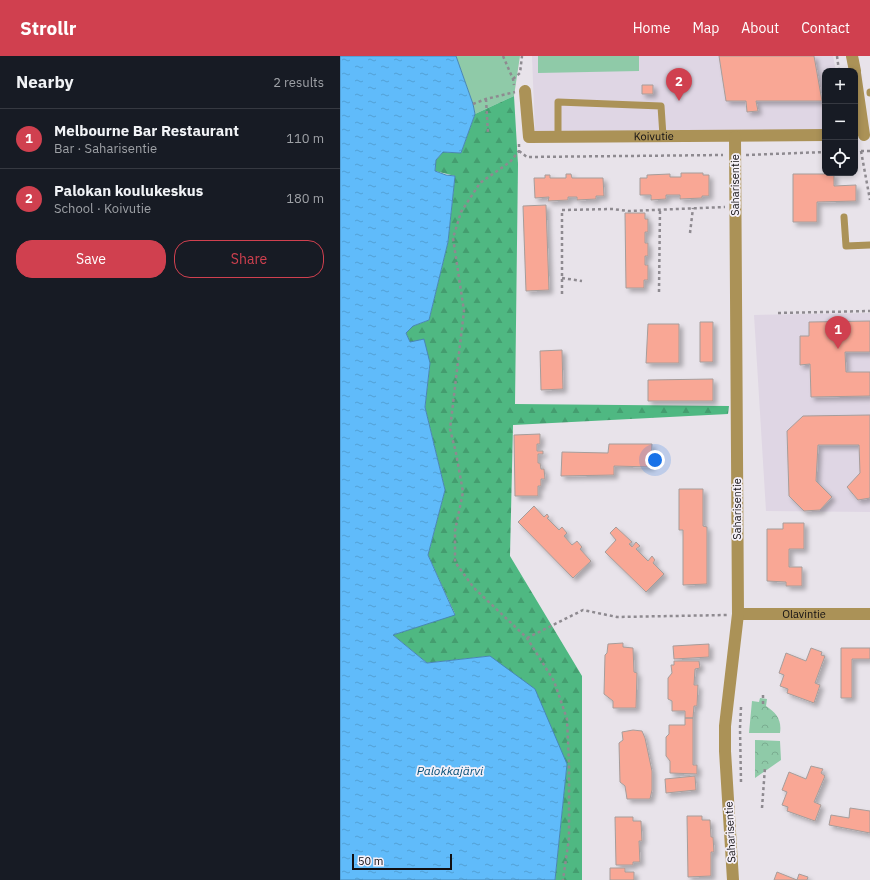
<!DOCTYPE html>
<meta charset="utf-8">
<style>
:root{--surface:#171b24;--page:#20242c;--text:#f1f3f6;--muted:#9ea1a6;--line:#363941;--accent:#d0404f}
body{margin:0;font-family:"IBM Plex Sans",sans-serif;background:var(--page);color:var(--text)}
.controls{position:absolute;right:12px;top:12px;display:grid;overflow:hidden;border-radius:8px;box-shadow:0 2px 6px #0003}
.controls button{width:36px;height:36px;display:grid;place-items:center;padding:0;border:0;border-bottom:1px solid var(--line);background:var(--surface);color:var(--text);font:20px sans-serif}
.scale{position:absolute;left:12px;bottom:10px;width:100px;box-sizing:border-box;padding-left:4px;border:2px solid #110f12;border-top:0;font-size:11px;line-height:14px;white-space:nowrap;color:#110f12;-webkit-text-stroke:3px #f5f0f8;paint-order:stroke}
.you{position:absolute;left:315px;top:404px;width:14px;height:14px;margin:-10px;border:3px solid #fff;border-radius:50%;background:#1a73e8;box-shadow:0 0 0 6px #1a73e833}
.badge{display:grid;place-items:center;width:26px;height:26px;border-radius:50%;background:var(--accent);color:#fff;font-size:13px;font-weight:700}
.pin{position:absolute;translate:-50% -33px;filter:drop-shadow(0 1px 2px #0008)}
.pin::after{content:'';position:absolute;top:21px;width:14px;height:12px;background:inherit;clip-path:polygon(0 0,100% 0,50% 100%)}
.list{margin:0;padding:0;list-style:none}
h2{display:flex;justify-content:space-between;align-items:center;height:52px;margin:0;padding:0 16px;font-size:17px}
h2 small{font-size:13px;font-weight:400;color:var(--muted)}
.list li{display:grid;grid-template-columns:26px 1fr auto;gap:12px;align-items:center;box-sizing:border-box;height:60px;padding:0 16px;border-top:1px solid var(--line)}
.list b{display:block;font-size:15px;white-space:nowrap}
.list p{margin:0;font-size:13px;white-space:nowrap;color:var(--muted)}
.list em{font-size:13px;font-style:normal;color:var(--muted)}
.actions{display:flex;gap:8px;padding:12px 16px}
.actions a{flex:1;padding:9px 0;border:1px solid var(--accent);border-radius:16px;text-align:center;font-size:14px;color:var(--accent)}
.actions .main{background:var(--accent);color:#fff}
.icon{flex:none;width:22px;height:22px;fill:none;stroke:currentColor;stroke-width:2;stroke-linecap:round;stroke-linejoin:round}
.map{position:relative;flex:none;width:530px;height:824px;overflow:hidden}
header{display:flex;align-items:center;gap:24px;box-sizing:border-box;height:56px;padding:0 20px;background:var(--accent);color:#fff}
header strong{font-size:19px}
nav{display:flex;gap:22px;margin-inline-start:auto;font-size:14px}
main{display:flex}
aside{flex:1;background:var(--surface)}
.map>svg:first-child{display:block}
</style>
<header>
<strong>Strollr</strong>
<nav><a>Home</a><a>Map</a><a>About</a><a>Contact</a></nav>
</header>
<main>
<aside>
<h2>Nearby<small>2 results</small></h2>
<ul class="list">
<li><span class="badge">1</span><div><b>Melbourne Bar Restaurant</b><p>Bar · Saharisentie</p></div><em>110 m</em></li>
<li><span class="badge">2</span><div><b>Palokan koulukeskus</b><p>School · Koivutie</p></div><em>180 m</em></li>
</ul>
<div class="actions"><a class="main">Save</a><a>Share</a></div>
</aside>
<div class="map">
<svg width="530" height="824" viewBox="0 0 530 824">
<defs>
<pattern id="forest-firs" width="22" height="20" patternUnits="userSpaceOnUse"><rect width="22" height="20" fill="#4fb882"/><path d="M5 1l3.5 6h-7zM16 11l3.5 6h-7z" fill="#449d6f"/></pattern>
<pattern id="park-crowns" width="20" height="18" patternUnits="userSpaceOnUse"><rect width="20" height="18" fill="#8fcaa8"/><path d="M2 6a3 3 0 1 1 6 0M12 15a3 3 0 1 1 6 0" fill="none" stroke="#7aac90"/></pattern>
<pattern id="water-ripples" width="26" height="14" patternUnits="userSpaceOnUse"><rect width="26" height="14" fill="#60bbfa"/><path d="M2 4q2-2 4 0t4 0M15 11q2-2 4 0t4 0" fill="none" stroke="#52a0d5"/></pattern>
<filter id="shadow"><feDropShadow dx="3.5" dy="3.5" stdDeviation="2" flood-color="#0004"/></filter>
</defs>
<rect width="100%" height="100%" fill="#e8e3ea"/>
<path fill="#dfd6e4" d="M 192,0 L 493,0 L 496,15 L 485,15 L 485,74 L 195,77 Z
M 530,257 L 530,456 L 426,455 L 414,259 Z"/>
<path fill="#8fcaa8" d="M 116,0 L 180,0 L 174,40 L 135,58 L 133,48 Z
M 198,0 L 299,0 L 299,15 L 198,17 Z"/>
<path fill="url(#forest-firs)" d="M 174,40 L 178,108 L 175,348 L 389,350 L 388,358 L 173,369 L 170,500 L 242,620 L 242,824 L 215,824 L 227,708 L 150,600 L 87,607 L 53,579 L 115,558 L 88,499 L 105,434 L 85,351 L 90,307 L 70,286 L 66,277 L 73,270 L 89,264 L 108,186 L 115,120 L 95,115 L 96,104 L 103,96 L 121,97 L 135,58 Z"/>
<path fill="url(#park-crowns)" d="M 420,642 L 427,643 L 426,650 C 436,657 442,663 440,677 L 409,677 L 412,645 L 419,646 Z
M 415,684 L 440,685 L 441,704 L 415,722 Z"/>
<path fill="url(#water-ripples)" stroke="#4887b4" d="M 0,0 L 116,0 L 133,48 L 135,58 L 121,97 L 103,96 L 96,104 L 95,115 L 106,119 L 115,120 L 108,186 L 89,264 L 73,270 L 66,277 L 70,286 L 84,283 L 90,307 L 85,351 L 105,434 L 88,499 L 115,559 L 53,579 L 87,607 L 150,600 L 195,633 L 227,708 L 215,824 L 0,824 Z"/>
<path fill="#f9a795" stroke="#a69d9b" filter="url(#shadow)" d="M 379,0 L 474,0 L 482,45 L 416,45 L 418,55 L 407,56 L 406,45 L 386,45 Z
M 302,29 L 313,29 L 313,38 L 302,38 Z
M 341,117 L 363,117 L 363,119 L 369,119 L 369,140 L 362,140 L 362,142 L 340,143 L 340,139 L 326,139 L 326,143 L 311,144 L 311,139 L 300,139 L 300,122 L 307,122 L 307,119 L 330,118 L 330,121 L 341,121 Z
M 226,118 L 231,118 L 232,122 L 263,122 L 264,140 L 256,140 L 256,143 L 237,144 L 237,141 L 228,141 L 228,144 L 208,145 L 209,141 L 195,142 L 194,122 L 205,122 L 205,119 L 210,119 L 210,122 L 226,122 Z
M 453,118 L 494,118 L 494,130 L 516,129 L 516,145 L 477,146 L 477,166 L 453,166 Z
M 206,149 L 209,234 L 186,235 L 183,150 Z
M 285,157 L 305,157 L 305,163 L 308,163 L 308,176 L 305,176 L 305,187 L 308,187 L 308,200 L 305,200 L 305,209 L 308,209 L 308,224 L 304,224 L 304,232 L 286,232 Z
M 530,265 L 530,296 L 505,296 L 506,316 L 530,316 L 530,340 L 471,341 L 470,308 L 460,309 L 460,280 L 469,280 L 469,266 Z
M 360,266 L 373,266 L 373,306 L 360,306 Z
M 308,268 L 339,268 L 339,307 L 306,307 Z
M 222,294 L 223,333 L 201,334 L 200,295 Z
M 373,323 L 373,345 L 308,345 L 308,324 Z
M 530,359 L 530,442 L 518,444 L 507,431 L 520,417 L 519,389 L 478,389 L 476,425 L 492,441 L 480,454 L 464,455 L 449,440 L 447,375 L 463,360 Z
M 200,378 L 200,388 L 197,388 L 197,395 L 203,395 L 203,398 L 198,398 L 198,407 L 200,407 L 201,413 L 204,413 L 205,423 L 201,423 L 201,430 L 198,430 L 198,440 L 175,440 L 174,379 Z
M 269,388 L 312,388 L 311,411 L 274,410 L 274,419 L 221,420 L 222,396 L 268,397 Z
M 339,433 L 363,433 L 363,470 L 367,471 L 367,528 L 343,529 L 343,474 L 339,474 Z
M 194,450 L 204,461 L 207,458 L 209,461 L 207,462 L 219,474 L 222,471 L 227,477 L 224,480 L 232,489 L 237,485 L 242,491 L 240,493 L 251,505 L 233,522 L 178,466 Z
M 443,467 L 464,467 L 464,493 L 449,493 L 449,511 L 462,511 L 462,530 L 446,530 L 446,526 L 427,525 L 427,473 L 443,473 Z
M 276,471 L 292,486 L 289,488 L 292,491 L 296,486 L 300,490 L 296,493 L 308,505 L 312,500 L 315,504 L 313,507 L 324,518 L 306,536 L 265,496 L 276,484 L 270,477 Z
M 283,587 L 283,591 L 293,592 L 294,616 L 297,617 L 296,652 L 273,652 L 273,645 L 264,638 L 265,599 L 267,597 L 268,588 Z
M 369,588 L 369,601 L 334,603 L 333,590 Z
M 471,592 L 482,596 L 481,599 L 485,600 L 475,627 L 480,629 L 474,647 L 447,637 L 448,633 L 440,630 L 444,619 L 439,617 L 446,597 L 466,605 Z
M 501,592 L 530,592 L 530,603 L 512,603 L 512,642 L 501,642 Z
M 334,605 L 359,605 L 360,612 L 355,613 L 354,629 L 358,629 L 357,650 L 354,650 L 353,662 L 345,662 L 345,655 L 332,655 L 332,645 L 328,643 L 328,622 L 332,617 L 331,609 L 334,609 Z
M 345,662 L 353,662 L 353,709 L 357,709 L 357,718 L 330,717 L 330,705 L 326,700 L 326,681 L 329,678 L 329,669 L 345,669 Z
M 293,674 L 302,675 L 305,682 L 312,715 L 312,734 L 310,743 L 287,743 L 285,730 L 280,726 L 279,687 L 283,684 L 282,676 Z
M 471,710 L 483,713 L 481,717 L 485,720 L 474,746 L 481,749 L 475,765 L 447,755 L 448,751 L 442,749 L 447,736 L 442,734 L 449,716 L 466,723 Z
M 355,720 L 356,734 L 326,737 L 325,723 Z
M 510,752 L 530,755 L 530,777 L 489,769 L 491,759 L 509,762 Z
M 347,760 L 362,760 L 362,764 L 370,764 L 371,781 L 373,781 L 374,796 L 371,796 L 371,820 L 348,821 Z
M 275,761 L 293,761 L 293,765 L 301,765 L 302,785 L 299,785 L 300,806 L 293,806 L 293,809 L 276,809 Z
M 270,812 L 285,812 L 285,816 L 294,816 L 294,824 L 270,824 Z
M 437,816 L 457,824 L 459,818 L 468,821 L 467,824 L 434,824 Z"/>
<g fill="none" stroke-linecap="round" stroke-linejoin="round">
<path stroke="#8e8a90" stroke-width="2.5" stroke-dasharray="3 3" stroke-linecap="butt" d="M 163,0 L 173,23 L 174,29
M 497,0 L 499,15
M 173,23 L 180,17 L 182,0
M 146,43 L 148,77
M 133,48 L 146,43 L 175,36
M 179,88 L 179,95 L 170,106 L 140,127 L 121,156 L 113,182 L 124,255 L 110,373 L 116,397 L 123,436 L 115,475 L 115,506 L 134,532 L 187,582 L 214,625 L 227,663 L 229,707 L 229,782 L 223,824
M 179,95 L 187,101 L 383,99
M 515,95 L 530,95
M 521,95 L 530,144
M 406,99 L 485,96
M 350,177 L 353,152
M 222,222 L 242,225
M 319,236 L 320,153
M 222,238 L 222,154 L 273,153 L 288,155 L 385,151
M 438,257 L 530,255
M 187,582 L 243,554 L 277,561 L 387,559
M 423,648 L 423,638
M 401,726 L 400,672 L 401,651
M 422,752 L 425,711"/>
<path stroke="#ab9257" stroke-width="7" d="M 530,37 L 530,36
M 218,81 L 218,46 L 321,50 L 323,80
M 504,161 L 506,190 L 530,189"/>
<g stroke="#ab9257" stroke-width="12">
<path d="M 512,0 L 515,15"/>
<path d="M 515,17 L 524,79"/>
<path id="s1" d="M 185,35 L 189,81 L 485,79"/>
<path id="s2" d="M 398,558 L 530,558"/>
<path d="M 393,824 L 385,695 L 385,670 L 398,558 L 395,81"/>
</g>
</g>
<g text-anchor="middle" dominant-baseline="central" stroke-width="3.5" stroke-linejoin="round" paint-order="stroke">
<g font-size="11" fill="#110f12" stroke="#f5f0f8">
<text stroke="none"><textPath href="#s1" startOffset="171">Koivutie</textPath></text>
<text transform="translate(395 129) rotate(-90)">Saharisentie</text>
<text transform="translate(397 453) rotate(-90)">Saharisentie</text>
<text stroke="none"><textPath href="#s2" startOffset="66">Olavintie</textPath></text>
<text transform="translate(390 776) rotate(-93)">Saharisentie</text>
</g>
<g font-size="12" font-style="italic" fill="#034e77" stroke="#f5f0f8">
<text x="110" y="714">Palokkajärvi</text>
</g>
</g>
</svg>
<div class="controls">
<button>+</button>
<button>−</button>
<button><svg class="icon" aria-label="locate" viewBox="0 0 24 24"><circle cx="12" cy="12" r="6"/><path d="M12 2v4M12 18v4M2 12h4M18 12h4"/></svg></button>
</div>
<div class="scale">50 m</div>
<div class="you"></div>
<div class="pin badge" style="left:498px;top:293px">1</div>
<div class="pin badge" style="left:339px;top:45px">2</div>
</div>
</main>
